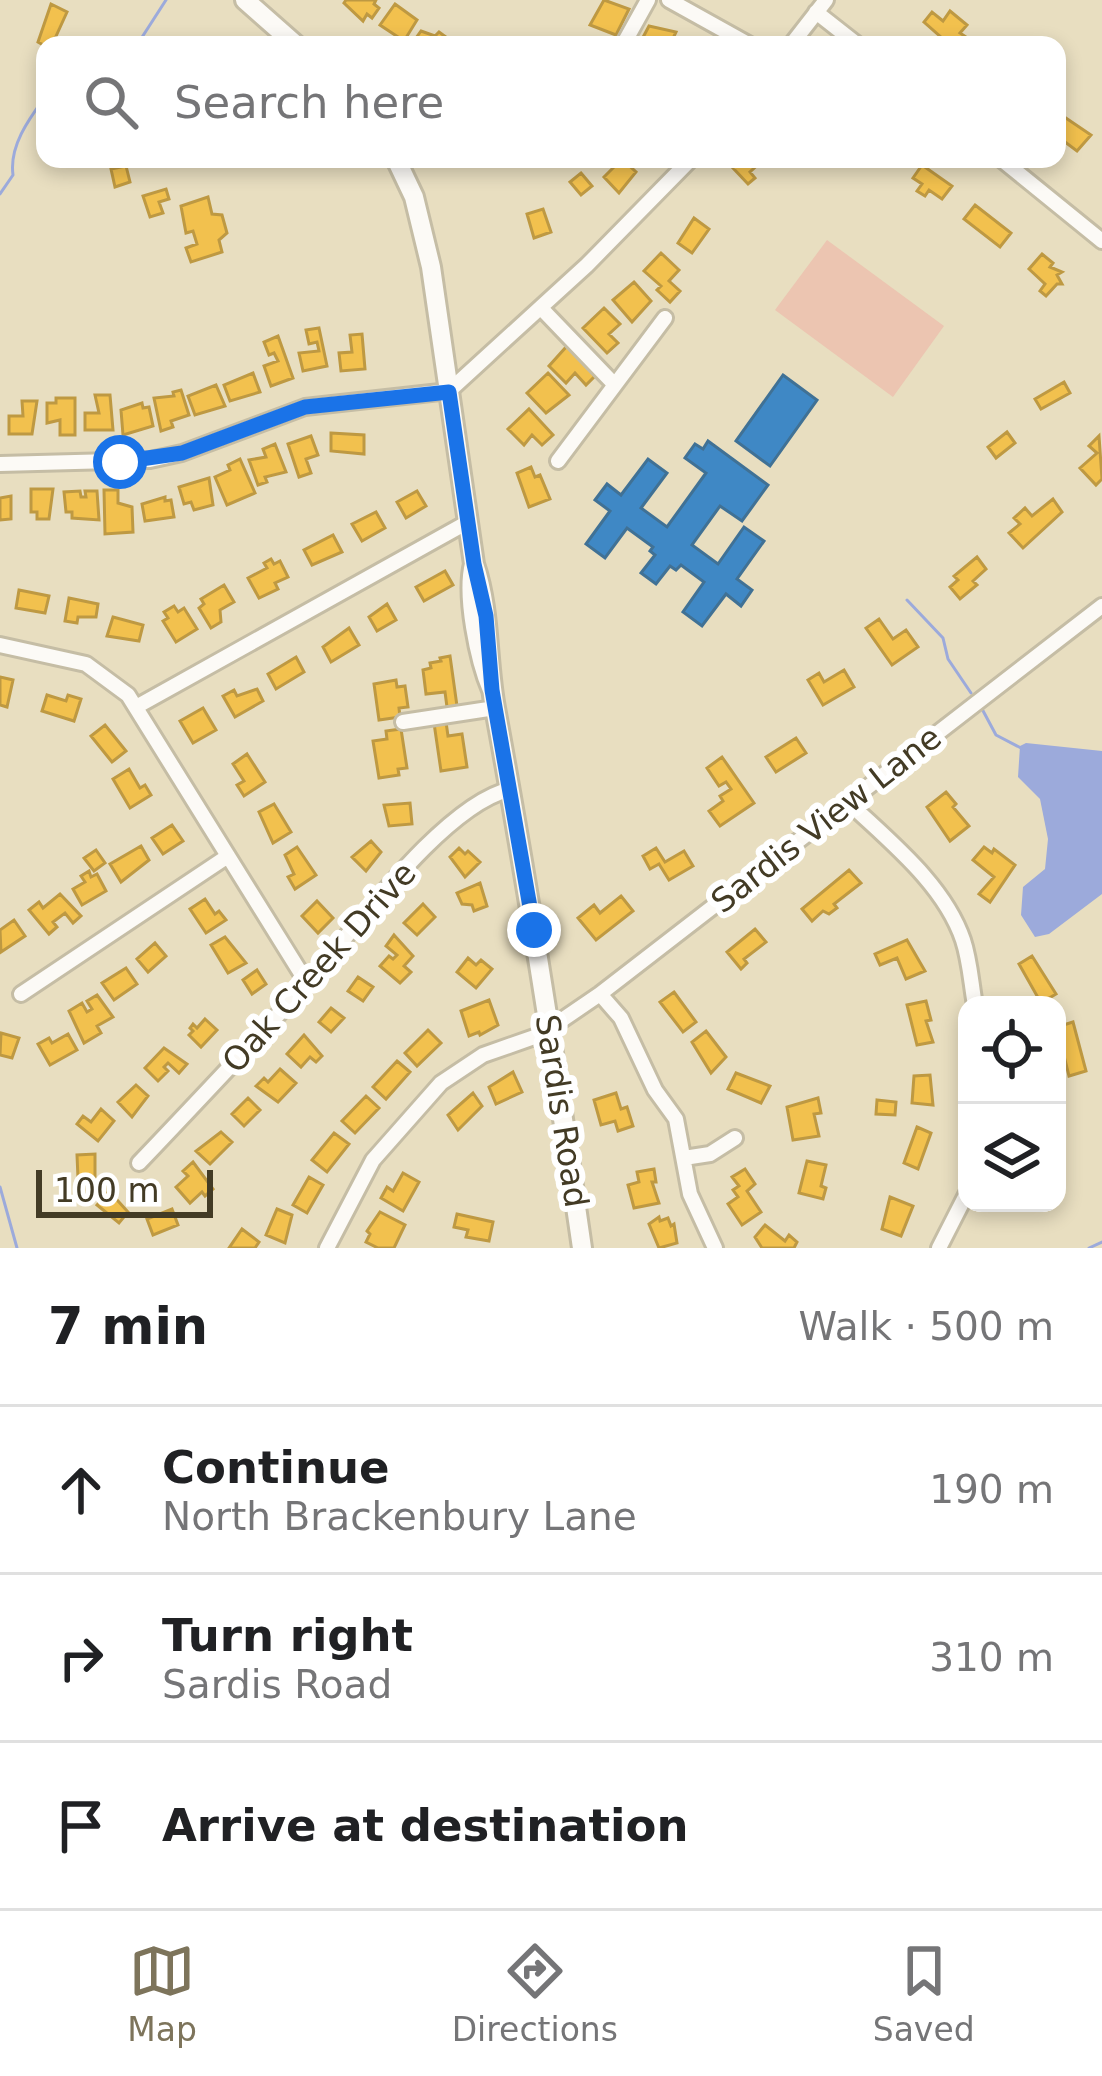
<!DOCTYPE html>
<meta charset="utf-8">
<style>
:root{--surface:#fff;--page:#f2f2f2;--text:#202124;--muted:#757577;--line:#e0e0e0;--accent:#7d745b}
body{margin:0;font-family:"DejaVu Sans",sans-serif;background:var(--page);color:var(--text)}
.controls{position:absolute;right:36px;bottom:36px;display:grid;overflow:hidden;border-radius:24px;box-shadow:0 6px 18px #0003}
.controls button{width:108px;height:108px;display:grid;place-items:center;padding:0;border:0;border-bottom:3px solid var(--line);background:var(--surface);color:var(--text);font:60px sans-serif}
.scale{position:absolute;left:36px;bottom:30px;width:177px;box-sizing:border-box;padding-left:12px;border:6px solid #433b25;border-top:0;font-size:33px;line-height:42px;white-space:nowrap;color:#433b25;-webkit-text-stroke:9px #fff;paint-order:stroke}
.stop{position:absolute;width:36px;height:36px;margin:-27px;border:9px solid #1a73e8;border-radius:50%;background:#fff}
.stop.end{background:#1a73e8;border-color:#fff;box-shadow:0 3px 12px #0008}
.list{margin:0;padding:0;list-style:none}
h2{display:flex;justify-content:space-between;align-items:center;height:156px;margin:0;padding:0 48px;font-size:51px}
h2 small{font-size:39px;font-weight:400;color:var(--muted)}
.list li{display:grid;grid-template-columns:78px 1fr auto;gap:36px;align-items:center;box-sizing:border-box;height:168px;padding:0 48px;border-top:3px solid var(--line)}
.list b{display:block;font-size:45px;white-space:nowrap}
.list p{margin:0;font-size:39px;white-space:nowrap;color:var(--muted)}
.list em{font-size:39px;font-style:normal;color:var(--muted)}
.icon{flex:none;width:66px;height:66px;fill:none;stroke:currentColor;stroke-width:2;stroke-linecap:round;stroke-linejoin:round}
.map{position:relative;flex:none;width:1102px;height:1248px;overflow:hidden}
.search{position:absolute;background:var(--surface);box-shadow:0 6px 18px #0003;left:36px;right:36px;top:36px;height:132px;display:flex;align-items:center;gap:30px;box-sizing:border-box;padding:0 42px;border-radius:24px;color:var(--muted);font-size:45px}
.sheet{height:660px;background:var(--surface)}
nav{display:flex;justify-content:space-around;align-items:center;box-sizing:border-box;height:168px;border-top:3px solid var(--line);background:var(--surface);font-size:33px;color:var(--muted)}
nav a{display:grid;justify-items:center;gap:6px}
nav .on{color:var(--accent)}
.map>svg:first-child{display:block}
</style>
<div class="map">
<svg width="1102" height="1248" viewBox="0 0 1102 1248">
<rect width="100%" height="100%" fill="#e8dec0"/>
<path fill="#ecc5b1" d="M 827,240 L 944,326 L 893,397 L 775,310 Z"/>
<path fill="#9caadb" d="M 1026,743 L 1102,751 L 1102,894 L 1049,934 L 1035,937 L 1021,915 L 1023,887 L 1045,869 L 1048,839 L 1040,799 L 1018,777 L 1020,746 Z"/>
<path fill="#f2c14e" stroke="#be9942" stroke-width="3" d="M 346,0 L 376,0 L 374,4 L 379,8 L 372,18 L 367,14 L 363,21 L 344,3 Z
M 604,0 L 629,9 L 616,35 L 590,25 Z
M 51,4 L 67,12 L 52,45 L 45,46 L 38,42 Z
M 395,4 L 417,20 L 404,41 L 380,25 Z
M 950,11 L 967,25 L 960,33 L 972,41 L 969,45 L 950,45 L 924,22 L 932,12 L 943,21 Z
M 649,26 L 676,32 L 670,45 L 640,43 Z
M 421,31 L 435,36 L 439,32 L 450,40 L 446,45 L 411,45 Z
M 1057,112 L 1091,135 L 1077,151 L 1057,136 Z
M 622,159 L 636,172 L 619,193 L 604,177 Z
M 742,159 L 764,159 L 750,172 L 755,178 L 748,184 L 733,168 Z
M 922,165 L 952,186 L 942,199 L 929,190 L 925,196 L 917,191 L 922,184 L 913,178 Z
M 126,166 L 130,182 L 115,187 L 111,169 Z
M 581,173 L 592,186 L 581,195 L 570,182 Z
M 166,189 L 169,199 L 159,202 L 163,213 L 150,217 L 143,196 Z
M 208,197 L 212,214 L 222,215 L 227,233 L 219,240 L 222,252 L 191,262 L 186,248 L 197,244 L 193,231 L 186,233 L 181,206 Z
M 975,205 L 1011,233 L 1000,247 L 964,219 Z
M 543,209 L 551,232 L 534,238 L 527,214 Z
M 694,218 L 709,229 L 692,253 L 678,243 Z
M 661,253 L 679,270 L 669,281 L 680,291 L 670,302 L 657,290 L 661,286 L 644,271 Z
M 1042,254 L 1053,263 L 1050,267 L 1062,272 L 1057,275 L 1062,284 L 1057,284 L 1046,296 L 1040,291 L 1045,284 L 1029,269 Z
M 634,282 L 651,301 L 632,322 L 613,300 Z
M 604,308 L 620,324 L 609,334 L 618,343 L 607,353 L 583,328 Z
M 319,328 L 327,366 L 303,371 L 299,353 L 319,351 L 317,342 L 309,344 L 306,330 Z
M 362,334 L 365,369 L 341,371 L 339,353 L 352,352 L 350,335 Z
M 278,336 L 293,378 L 271,386 L 264,366 L 278,361 L 274,353 L 269,355 L 264,342 Z
M 567,346 L 597,374 L 586,385 L 575,373 L 566,383 L 549,366 Z
M 253,373 L 260,392 L 230,401 L 224,385 Z
M 548,373 L 569,395 L 546,413 L 527,393 Z
M 1064,382 L 1070,393 L 1041,409 L 1035,399 Z
M 216,385 L 225,406 L 195,415 L 188,396 Z
M 181,390 L 189,415 L 171,421 L 173,427 L 161,431 L 154,398 L 174,396 L 173,392 Z
M 95,395 L 110,395 L 113,430 L 85,430 L 85,413 L 99,413 Z
M 56,398 L 75,398 L 75,435 L 60,435 L 60,420 L 47,423 L 47,403 L 56,403 Z
M 22,401 L 37,401 L 32,434 L 9,434 L 9,416 L 23,416 Z
M 142,403 L 143,408 L 149,407 L 153,426 L 123,435 L 121,410 Z
M 529,409 L 553,435 L 542,445 L 532,435 L 524,445 L 508,429 Z
M 1007,432 L 1015,443 L 996,458 L 988,447 Z
M 331,433 L 364,435 L 364,454 L 331,451 Z
M 311,436 L 318,455 L 306,459 L 311,473 L 299,477 L 288,444 Z
M 1099,436 L 1102,479 L 1096,485 L 1080,468 L 1097,453 L 1089,446 Z
M 275,444 L 286,472 L 265,477 L 267,482 L 258,485 L 249,460 L 266,457 L 263,449 Z
M 240,459 L 255,493 L 227,505 L 215,477 L 230,470 L 228,465 Z
M 531,467 L 535,477 L 540,475 L 550,499 L 529,507 L 517,473 Z
M 209,478 L 213,505 L 194,510 L 191,502 L 184,504 L 179,487 Z
M 31,489 L 53,489 L 49,519 L 37,519 L 37,512 L 31,512 Z
M 104,490 L 118,490 L 118,503 L 132,507 L 133,532 L 105,534 Z
M 80,491 L 81,497 L 86,497 L 85,491 L 97,491 L 99,520 L 72,518 L 72,512 L 66,512 L 64,492 Z
M 417,491 L 426,506 L 406,518 L 397,502 Z
M 11,496 L 11,519 L 0,520 L 0,498 Z
M 165,497 L 165,501 L 171,500 L 174,517 L 145,521 L 142,504 Z
M 1053,499 L 1062,512 L 1023,548 L 1009,533 L 1020,524 L 1014,518 L 1025,508 L 1032,516 Z
M 376,512 L 385,528 L 362,541 L 352,524 Z
M 333,535 L 342,552 L 312,565 L 304,550 Z
M 977,557 L 986,569 L 973,581 L 977,585 L 960,599 L 950,587 L 958,580 L 954,576 Z
M 271,559 L 274,564 L 280,561 L 288,577 L 275,583 L 278,589 L 259,598 L 248,578 L 267,568 L 264,563 Z
M 445,571 L 453,585 L 424,601 L 416,587 Z
M 224,585 L 234,602 L 220,610 L 221,622 L 211,628 L 199,608 L 204,604 L 201,599 Z
M 19,590 L 49,596 L 45,613 L 16,608 Z
M 69,598 L 98,604 L 96,617 L 78,617 L 77,623 L 65,621 Z
M 387,604 L 396,620 L 377,631 L 369,617 Z
M 174,606 L 178,612 L 184,608 L 197,629 L 176,642 L 163,621 L 168,618 L 164,612 Z
M 113,617 L 143,625 L 139,641 L 107,636 Z
M 879,619 L 893,639 L 906,630 L 918,647 L 892,665 L 866,628 Z
M 349,628 L 359,645 L 331,662 L 323,647 Z
M 450,656 L 457,706 L 447,707 L 445,692 L 426,694 L 423,670 L 431,668 L 430,663 L 441,661 L 440,658 Z
M 296,657 L 304,672 L 276,689 L 268,674 Z
M 844,670 L 854,687 L 823,705 L 808,680 L 819,673 L 824,682 Z
M 0,677 L 13,680 L 7,707 L 0,705 Z
M 396,680 L 397,687 L 405,686 L 408,707 L 399,708 L 400,717 L 379,720 L 374,684 Z
M 257,689 L 263,701 L 235,717 L 223,696 L 234,690 L 237,696 Z
M 47,695 L 66,701 L 68,695 L 81,699 L 74,721 L 42,711 Z
M 203,708 L 216,730 L 193,743 L 180,721 Z
M 446,722 L 448,736 L 462,734 L 467,767 L 441,771 L 434,723 Z
M 105,725 L 126,751 L 112,762 L 91,736 Z
M 401,729 L 407,768 L 398,769 L 399,775 L 379,778 L 373,741 L 387,739 L 386,731 Z
M 796,738 L 806,753 L 776,772 L 766,757 Z
M 247,754 L 265,782 L 244,796 L 237,785 L 244,781 L 233,764 Z
M 722,757 L 754,803 L 720,826 L 709,811 L 723,801 L 720,796 L 731,789 L 726,782 L 719,786 L 707,768 Z
M 129,769 L 140,788 L 145,785 L 151,795 L 130,808 L 113,779 Z
M 946,792 L 956,804 L 953,807 L 969,826 L 950,841 L 927,807 Z
M 410,803 L 412,824 L 389,826 L 384,805 Z
M 274,804 L 291,832 L 273,843 L 259,812 Z
M 172,825 L 183,841 L 163,854 L 152,838 Z
M 371,841 L 381,852 L 366,871 L 352,857 Z
M 141,846 L 149,860 L 121,882 L 110,864 Z
M 297,847 L 316,875 L 295,889 L 288,877 L 294,874 L 285,855 Z
M 984,847 L 992,853 L 994,849 L 1015,865 L 990,902 L 979,894 L 994,877 L 973,860 Z
M 459,848 L 465,854 L 468,851 L 480,862 L 465,877 L 450,857 Z
M 656,848 L 665,862 L 684,851 L 693,866 L 669,880 L 659,864 L 650,869 L 643,856 Z
M 96,850 L 105,863 L 94,871 L 84,858 Z
M 849,870 L 861,883 L 834,904 L 837,908 L 829,914 L 823,911 L 812,921 L 802,909 Z
M 89,871 L 91,877 L 97,874 L 106,891 L 82,905 L 73,889 L 85,882 L 81,876 Z
M 480,883 L 487,906 L 474,911 L 472,905 L 462,904 L 457,893 Z
M 60,894 L 81,916 L 73,923 L 65,913 L 53,922 L 57,927 L 49,934 L 29,910 L 39,902 L 43,908 Z
M 621,896 L 633,911 L 596,940 L 578,918 L 594,905 L 600,913 Z
M 205,899 L 215,914 L 219,911 L 226,920 L 206,933 L 190,909 Z
M 317,901 L 333,918 L 318,933 L 302,916 Z
M 423,904 L 435,917 L 417,935 L 404,923 Z
M 14,920 L 25,936 L 1,952 L 0,930 Z
M 755,929 L 766,942 L 744,959 L 747,963 L 741,969 L 727,952 Z
M 394,935 L 413,956 L 404,966 L 411,972 L 400,983 L 380,966 L 389,956 L 393,959 L 397,955 L 386,946 Z
M 225,937 L 246,963 L 228,973 L 211,945 Z
M 907,940 L 925,971 L 906,979 L 897,958 L 880,965 L 875,954 Z
M 155,943 L 166,956 L 148,972 L 137,959 Z
M 1032,956 L 1056,994 L 1041,1003 L 1019,964 Z
M 468,958 L 476,965 L 481,960 L 492,969 L 476,988 L 457,972 Z
M 126,968 L 137,984 L 114,1000 L 102,983 Z
M 257,970 L 266,984 L 252,994 L 243,980 Z
M 358,977 L 373,987 L 363,1001 L 348,991 Z
M 674,992 L 696,1022 L 683,1032 L 660,1002 Z
M 97,995 L 113,1017 L 97,1026 L 101,1033 L 84,1043 L 69,1011 L 82,1003 L 87,1012 L 92,1009 L 87,1001 Z
M 489,1000 L 498,1025 L 480,1035 L 479,1032 L 469,1036 L 461,1011 Z
M 926,1001 L 931,1020 L 926,1021 L 933,1042 L 917,1045 L 907,1005 Z
M 331,1008 L 344,1018 L 331,1032 L 319,1022 Z
M 205,1019 L 217,1030 L 201,1047 L 189,1035 L 193,1031 L 190,1028 L 193,1024 L 197,1028 Z
M 1073,1022 L 1086,1071 L 1069,1076 L 1057,1027 Z
M 428,1030 L 441,1043 L 417,1066 L 405,1053 Z
M 706,1031 L 726,1057 L 711,1073 L 692,1042 Z
M 1,1033 L 19,1038 L 12,1058 L 0,1055 Z
M 68,1034 L 77,1050 L 50,1065 L 38,1044 L 49,1038 L 52,1043 Z
M 304,1035 L 322,1056 L 316,1062 L 310,1057 L 301,1067 L 287,1054 Z
M 164,1048 L 187,1064 L 179,1073 L 168,1063 L 164,1067 L 168,1071 L 158,1081 L 145,1068 Z
M 397,1061 L 410,1072 L 386,1099 L 373,1087 Z
M 280,1069 L 296,1083 L 278,1102 L 256,1086 L 264,1078 L 268,1082 Z
M 513,1072 L 522,1092 L 496,1104 L 489,1087 Z
M 736,1073 L 770,1086 L 761,1103 L 728,1089 Z
M 930,1075 L 933,1105 L 912,1103 L 914,1076 Z
M 136,1085 L 148,1096 L 132,1117 L 118,1102 Z
M 473,1093 L 482,1106 L 458,1130 L 448,1115 Z
M 616,1093 L 621,1109 L 627,1107 L 633,1126 L 618,1131 L 615,1121 L 601,1125 L 594,1100 Z
M 366,1096 L 379,1108 L 355,1133 L 342,1121 Z
M 248,1098 L 260,1110 L 244,1126 L 232,1114 Z
M 818,1098 L 821,1113 L 814,1114 L 819,1136 L 793,1140 L 787,1107 Z
M 877,1100 L 896,1102 L 895,1115 L 876,1114 Z
M 101,1109 L 114,1121 L 98,1141 L 77,1124 L 83,1116 L 91,1122 Z
M 917,1127 L 931,1133 L 918,1169 L 904,1163 Z
M 221,1132 L 232,1142 L 210,1164 L 196,1151 Z
M 334,1133 L 349,1144 L 327,1172 L 312,1160 Z
M 95,1154 L 95,1178 L 78,1178 L 77,1155 Z
M 807,1161 L 826,1165 L 821,1186 L 826,1188 L 823,1199 L 799,1193 Z
M 193,1162 L 213,1189 L 205,1196 L 202,1192 L 190,1203 L 176,1187 L 188,1176 L 183,1171 Z
M 654,1169 L 656,1182 L 652,1182 L 659,1203 L 634,1208 L 628,1185 L 639,1182 L 637,1172 Z
M 745,1169 L 755,1184 L 747,1191 L 761,1212 L 742,1225 L 728,1204 L 738,1197 L 733,1190 L 739,1186 L 732,1177 Z
M 403,1173 L 419,1182 L 403,1211 L 381,1198 L 387,1187 L 393,1191 Z
M 309,1177 L 323,1185 L 307,1213 L 293,1205 Z
M 109,1191 L 128,1212 L 119,1223 L 97,1205 Z
M 890,1197 L 913,1206 L 901,1236 L 882,1229 Z
M 172,1209 L 178,1225 L 153,1235 L 147,1219 Z
M 277,1209 L 292,1215 L 285,1243 L 266,1235 Z
M 380,1212 L 405,1225 L 394,1248 L 378,1248 L 366,1242 L 370,1234 L 367,1231 Z
M 457,1214 L 493,1222 L 489,1241 L 466,1237 L 468,1230 L 454,1227 Z
M 659,1217 L 660,1221 L 668,1218 L 671,1226 L 674,1224 L 677,1243 L 659,1248 L 649,1224 Z
M 765,1225 L 785,1241 L 789,1235 L 797,1242 L 794,1248 L 762,1248 L 755,1237 Z
M 242,1229 L 259,1242 L 255,1248 L 229,1248 Z"/>
<path fill="#3f88c5" stroke="#407195" stroke-width="3" d="M 783,375 L 817,400 L 770,466 L 736,441 Z
M 708,441 L 768,485 L 742,521 L 720,506 L 692,545 L 718,564 L 744,527 L 764,541 L 737,579 L 752,590 L 741,606 L 726,594 L 702,626 L 683,612 L 704,582 L 681,565 L 676,570 L 670,566 L 656,584 L 641,573 L 655,555 L 650,551 L 653,547 L 627,528 L 605,558 L 586,544 L 610,511 L 595,500 L 607,484 L 621,495 L 648,459 L 667,473 L 641,508 L 667,527 L 706,473 L 685,458 L 695,444 L 703,449 Z"/>
<g fill="none" stroke-linecap="round" stroke-linejoin="round">
<path stroke="#9caadb" stroke-width="3" d="M 137,45 L 166,0
M 0,194 L 13,175 C 9,146 29,119 45,97
M 907,600 L 943,638 L 948,659 L 971,693
M 981,707 L 996,735 L 1021,748
M 0,1187 L 17,1248
M 1089,1248 L 1102,1242"/>
<g stroke="#c5bda5" stroke-width="20">
<path id="street" d="M 669,0 L 750,45
M 816,12 L 858,45
M 623,45 L 648,0
M 791,45 L 826,0
M 1001,159 L 1102,241
M 541,308 L 613,383
M 558,461 L 665,318
M 0,464 L 150,460 L 182,453 L 305,407 L 449,391 L 587,265 L 691,159
M 0,645 L 86,664 L 128,695 L 307,983
M 136,707 L 468,522
M 403,722 L 495,708
M 848,802 C 889,841 944,884 963,940 C 970,961 971,983 975,1005
M 21,994 L 228,856
M 600,994 L 621,1018 L 655,1090 L 676,1119 L 690,1194 L 715,1248
M 684,1158 L 710,1154 L 735,1138
M 139,1163 C 196,1103 253,1043 308,982 C 355,929 444,804 511,789
M 327,1248 L 373,1160 L 441,1083 L 483,1055 L 540,1035 L 600,994 L 1102,606
M 939,1248 L 967,1193"/>
</g>
<g stroke="#c5bda5" stroke-width="24">
<path id="secondary" d="M 245,0 L 296,45
M 396,159 L 414,197 L 431,267 L 474,564
M 492,690 C 479,660 466,595 474,564 C 490,611 486,660 495,708 C 528,887 556,1067 582,1248"/>
</g>
<use href="#street" stroke="#fcfaf6" stroke-width="14"/>
<use href="#secondary" stroke="#fcfaf6" stroke-width="18"/>
</g>
<g fill="none" stroke-linecap="round" stroke-linejoin="round">
<path stroke="#1a73e8" stroke-width="15" d="M 120,462 L 182,453 L 305,407 L 449,392 L 474,564 L 486,616 L 492,690 L 534,930"/>
</g>
<g text-anchor="middle" dominant-baseline="central" stroke-width="12" stroke-linejoin="round" paint-order="stroke">
<g font-size="33" fill="#433b25" stroke="#fff">
<text transform="translate(826 819) rotate(-38)">Sardis View Lane</text>
<text transform="translate(319 967) rotate(-48)">Oak Creek Drive</text>
<text transform="translate(562 1111) rotate(81)">Sardis Road</text>
</g>
</g>
</svg>
<div class="controls">
<button><svg class="icon" aria-label="locate" viewBox="0 0 24 24"><circle cx="12" cy="12" r="6"/><path d="M12 2v4M12 18v4M2 12h4M18 12h4"/></svg></button>
<button><svg class="icon" aria-label="layers" viewBox="0 0 24 24"><path d="M12 4l9 5-9 5-9-5zM3 14l9 5 9-5"/></svg></button>
</div>
<div class="scale">100 m</div>
<div class="stop" style="left:120px;top:462px"></div>
<div class="stop end" style="left:534px;top:930px"></div>
<div class="search"><svg class="icon" aria-label="search" viewBox="0 0 24 24"><circle cx="10" cy="10" r="6"/><path d="M15 15l6 6"/></svg>Search here</div>
</div>
<section class="sheet">
<h2>7 min<small>Walk · 500 m</small></h2>
<ul class="list">
<li><svg class="icon" aria-label="ahead" viewBox="0 0 24 24"><path d="M12 20V5M6 11l6-6 6 6"/></svg><div><b>Continue</b><p>North Brackenbury Lane</p></div><em>190 m</em></li>
<li><svg class="icon" aria-label="right" viewBox="0 0 24 24"><path d="M7 20v-9h11M14 6l5 5-5 5"/></svg><div><b>Turn right</b><p>Sardis Road</p></div><em>310 m</em></li>
<li><svg class="icon" aria-label="arrive" viewBox="0 0 24 24"><path d="M6 21V4h12l-3 4 3 4H6"/></svg><div><b>Arrive at destination</b></div></li>
</ul>
</section>
<nav>
<a class="on"><svg class="icon" aria-label="map" viewBox="0 0 24 24"><path d="M3 6l6-2 6 2 6-2v14l-6 2-6-2-6 2zM9 4v14M15 6v14"/></svg>Map</a>
<a><svg class="icon" aria-label="directions" viewBox="0 0 24 24"><path d="M12 3l9 9-9 9-9-9zM9 14v-3h6M13 9l2 2-2 2"/></svg>Directions</a>
<a><svg class="icon" aria-label="saved" viewBox="0 0 24 24"><path d="M7 4h10v16l-5-4-5 4z"/></svg>Saved</a>
</nav>
